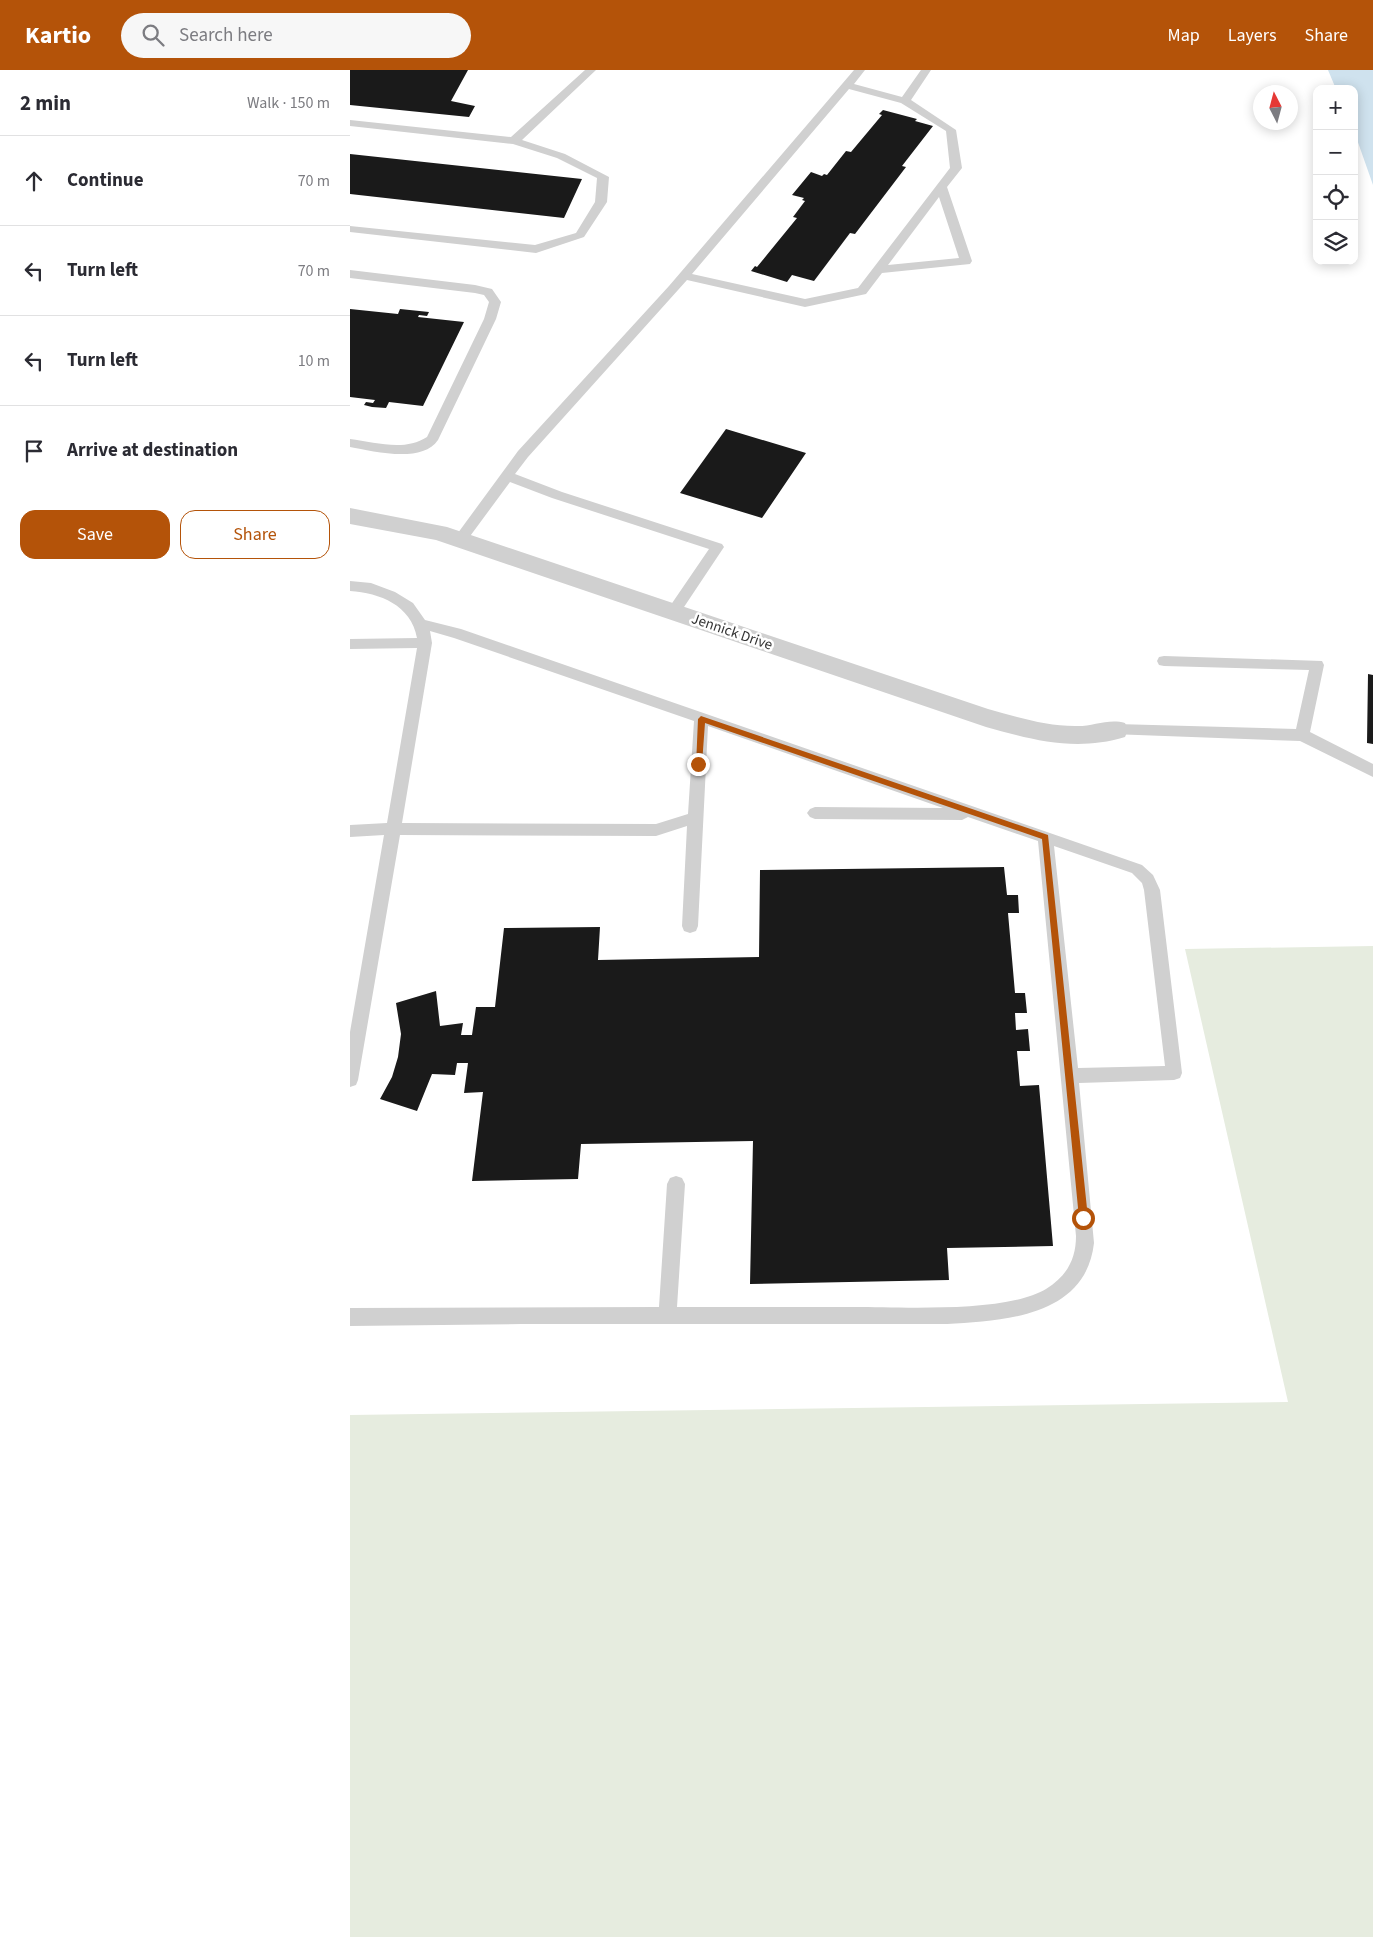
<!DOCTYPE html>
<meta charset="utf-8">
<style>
:root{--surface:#fff;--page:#f7f7f7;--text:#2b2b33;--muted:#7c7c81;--line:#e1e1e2;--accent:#b45309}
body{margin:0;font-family:"Source Sans 3",sans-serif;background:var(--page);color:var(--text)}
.controls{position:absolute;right:15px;top:15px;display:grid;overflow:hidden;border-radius:10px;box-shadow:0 2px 12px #0003}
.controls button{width:45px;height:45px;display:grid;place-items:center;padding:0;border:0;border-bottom:1px solid var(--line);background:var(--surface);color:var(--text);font:25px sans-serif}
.compass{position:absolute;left:903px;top:15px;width:45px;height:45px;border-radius:50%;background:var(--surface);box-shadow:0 2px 12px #0003;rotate:354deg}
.stop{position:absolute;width:15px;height:15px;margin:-11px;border:4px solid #b45309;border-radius:50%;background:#fff}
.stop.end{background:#b45309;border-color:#fff;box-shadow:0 1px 5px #0008}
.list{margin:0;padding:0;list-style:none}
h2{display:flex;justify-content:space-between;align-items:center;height:65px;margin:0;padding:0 20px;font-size:21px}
h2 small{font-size:16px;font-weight:400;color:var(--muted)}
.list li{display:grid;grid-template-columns:32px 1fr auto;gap:15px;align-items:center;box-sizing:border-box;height:90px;padding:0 20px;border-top:1px solid var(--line)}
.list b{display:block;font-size:19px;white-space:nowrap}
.list em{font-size:16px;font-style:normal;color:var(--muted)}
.actions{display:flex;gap:10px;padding:15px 20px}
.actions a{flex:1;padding:11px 0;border:1px solid var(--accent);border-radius:15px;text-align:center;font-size:18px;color:var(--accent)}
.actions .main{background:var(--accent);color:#fff}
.icon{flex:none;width:28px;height:28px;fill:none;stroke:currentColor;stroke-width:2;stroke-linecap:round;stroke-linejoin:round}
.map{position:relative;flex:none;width:1023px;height:1867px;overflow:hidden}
header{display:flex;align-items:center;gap:30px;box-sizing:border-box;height:70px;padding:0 25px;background:var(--accent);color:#fff}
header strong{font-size:24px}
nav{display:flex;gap:28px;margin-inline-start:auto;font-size:18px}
.search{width:350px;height:45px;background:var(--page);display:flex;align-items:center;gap:12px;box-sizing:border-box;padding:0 18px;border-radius:28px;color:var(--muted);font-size:19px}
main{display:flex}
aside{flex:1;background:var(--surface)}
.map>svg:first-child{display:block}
</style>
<header>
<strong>Kartio</strong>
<div class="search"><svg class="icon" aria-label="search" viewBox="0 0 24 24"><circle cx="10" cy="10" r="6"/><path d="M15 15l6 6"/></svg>Search here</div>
<nav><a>Map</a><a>Layers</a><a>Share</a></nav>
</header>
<main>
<aside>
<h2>2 min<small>Walk · 150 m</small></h2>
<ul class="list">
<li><svg class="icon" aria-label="ahead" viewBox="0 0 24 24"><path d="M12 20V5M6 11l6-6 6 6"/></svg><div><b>Continue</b></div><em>70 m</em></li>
<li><svg class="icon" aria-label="left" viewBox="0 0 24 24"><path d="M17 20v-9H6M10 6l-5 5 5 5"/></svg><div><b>Turn left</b></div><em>70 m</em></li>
<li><svg class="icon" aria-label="left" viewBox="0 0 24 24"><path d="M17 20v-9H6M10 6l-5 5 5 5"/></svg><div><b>Turn left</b></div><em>10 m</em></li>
<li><svg class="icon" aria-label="arrive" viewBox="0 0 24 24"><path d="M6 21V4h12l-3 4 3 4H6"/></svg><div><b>Arrive at destination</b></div></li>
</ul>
<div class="actions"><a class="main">Save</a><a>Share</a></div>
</aside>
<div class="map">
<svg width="1023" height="1867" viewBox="0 0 1023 1867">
<rect width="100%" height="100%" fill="#fff"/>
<path fill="#e6ecdf" d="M 1023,876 L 1023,1867 L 0,1867 L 0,1345 L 938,1332 L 835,879 Z"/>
<path fill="#cfe2ee" d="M 978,0 L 1023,0 L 1023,115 L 1004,61 L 1004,19 L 986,19 Z"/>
<path fill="#1a1a1a" d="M 0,0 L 118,0 L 101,31 L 125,36 L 119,47 L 0,35 Z
M 533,40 L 567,49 L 565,51 L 583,56 L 552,96 L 556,97 L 505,164 L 500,163 L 464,211 L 442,205 L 437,212 L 401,201 L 405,196 L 407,197 L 447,148 L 443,147 L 455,131 L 452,130 L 454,128 L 442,125 L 461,102 L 472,106 L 474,104 L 477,105 L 496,81 L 501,82 L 532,45 L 529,44 Z
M 0,84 L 232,109 L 214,148 L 0,124 Z
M 0,239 L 48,244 L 50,239 L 79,242 L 77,246 L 69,245 L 68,247 L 114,252 L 73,336 L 39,332 L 36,338 L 22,337 L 14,335 L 16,332 L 23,333 L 25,330 L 0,327 Z
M 376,359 L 456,383 L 412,448 L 330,423 Z
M 1018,604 L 1023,605 L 1023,674 L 1017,673 Z
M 654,797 L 657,825 L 668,825 L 669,843 L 658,843 L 665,923 L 675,923 L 677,943 L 665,943 L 666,960 L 678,959 L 680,981 L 667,981 L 670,1016 L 689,1015 L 703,1176 L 597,1178 L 599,1210 L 400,1214 L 403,1071 L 231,1074 L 228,1109 L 122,1111 L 133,1022 L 114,1023 L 118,993 L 107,993 L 105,1005 L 82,1004 L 67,1041 L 30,1029 L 42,1007 L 48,987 L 51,964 L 46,933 L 86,921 L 90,956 L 113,953 L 111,965 L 122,965 L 126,937 L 145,937 L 154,858 L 250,857 L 248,890 L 409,887 L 410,800 Z"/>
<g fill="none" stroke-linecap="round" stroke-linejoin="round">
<path fill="#d0d0d0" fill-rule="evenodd" d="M 235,0 L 246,0 L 172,70 L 215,84 L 259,107 L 257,132 L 234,167 L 186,183 L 0,162 L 0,156 L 185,175 L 226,163 L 245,132 L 247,108 L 207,88 L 163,74 L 0,56 L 0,50 L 161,67 Z
M 504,0 L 515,0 L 504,14 L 552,27 L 571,0 L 581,0 L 561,30 L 606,60 L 612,98 L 597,117 L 622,191 L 620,194 L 532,203 L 516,224 L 455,237 L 337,210 L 178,387 L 165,404 L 212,422 L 372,474 L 374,477 L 328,546 L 318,546 L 316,542 L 359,479 L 202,428 L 160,412 L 115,473 L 105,473 L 103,470 L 105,467 L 168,381 L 319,216 ZM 499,19 L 551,33 L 596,61 L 600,98 L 508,218 L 455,229 L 342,204 ZM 589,127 L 609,188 L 538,195 Z
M 0,200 L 125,215 L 142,219 L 151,232 L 146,249 L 88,370 C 72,394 23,381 0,377 L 0,369 C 25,372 54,382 77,367 L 134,249 L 139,232 L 134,225 L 125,223 L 0,208 Z
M 0,511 L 21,513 L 45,522 L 63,533 L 75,550 L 111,559 L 792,795 L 803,805 L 810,820 L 832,1003 L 830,1008 L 824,1010 L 729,1013 L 744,1173 C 736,1246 655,1251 597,1254 L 171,1254 L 0,1256 L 0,1238 L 309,1237 L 317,1114 L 320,1108 L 326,1106 L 332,1108 L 335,1114 L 327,1237 C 386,1237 446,1237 505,1237 C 553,1237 656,1243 696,1219 C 717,1206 726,1189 726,1166 L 688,771 L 618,747 L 612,750 L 465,749 L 460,747 L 457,743 L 460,739 L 465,737 L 593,738 L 358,656 L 348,856 L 346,861 L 340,863 L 334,861 L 332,856 L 337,756 L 306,766 L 50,765 L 8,1010 L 6,1015 L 0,1017 L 0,962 L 34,765 L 0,767 L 0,755 L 37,753 L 67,578 L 0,579 L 0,569 L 67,568 C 61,535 30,523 0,521 ZM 80,561 L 104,568 L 344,651 L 338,744 L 306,754 L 52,753 L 82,573 ZM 704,776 L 782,803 L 792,813 L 794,820 L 815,996 L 728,998 Z
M 814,586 L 972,591 L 974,595 L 960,662 L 1023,694 L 1023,707 L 950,671 L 761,664 L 759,660 L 761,656 L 766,654 L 946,659 L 959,600 L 814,596 L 809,595 L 807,591 L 809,587 Z"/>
<path fill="#d0d0d0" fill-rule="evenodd" d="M 0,438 L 97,457 L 638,639 C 667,647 695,656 725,656 C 742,657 758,648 775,653 L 778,660 L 775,667 C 725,682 684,670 636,657 L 86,470 L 0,454 Z"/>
</g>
<path fill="#b45309" d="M 351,646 L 698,765 L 738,1148 L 736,1151 L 730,1151 L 729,1148 L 692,769 L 355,653 L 352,694 L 351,696 L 346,696 L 348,649 Z"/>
<g text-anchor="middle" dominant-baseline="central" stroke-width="5" stroke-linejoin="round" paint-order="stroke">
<g font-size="15" fill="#333" stroke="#fff">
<text transform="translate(382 562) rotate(19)">Jennick Drive</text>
</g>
</g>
</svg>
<div class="controls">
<button>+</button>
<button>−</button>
<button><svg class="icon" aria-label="locate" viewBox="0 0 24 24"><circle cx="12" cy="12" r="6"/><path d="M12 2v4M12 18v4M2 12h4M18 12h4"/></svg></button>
<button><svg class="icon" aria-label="layers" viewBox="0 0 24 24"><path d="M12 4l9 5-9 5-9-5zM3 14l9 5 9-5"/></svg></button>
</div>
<svg class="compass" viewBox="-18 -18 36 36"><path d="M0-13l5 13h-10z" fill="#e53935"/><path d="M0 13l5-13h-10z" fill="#7c7c81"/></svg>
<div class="stop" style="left:733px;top:1148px"></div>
<div class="stop end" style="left:348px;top:694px"></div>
</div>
</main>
